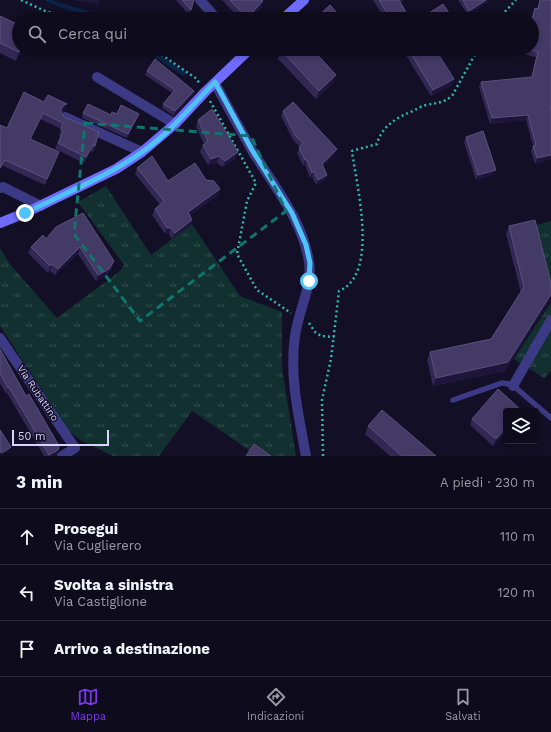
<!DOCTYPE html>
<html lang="it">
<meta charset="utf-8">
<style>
:root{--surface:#0e0b1c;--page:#171425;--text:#f1f3f6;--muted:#9b9ba3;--line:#2e2b3b;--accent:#7c3aed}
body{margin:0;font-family:"Work Sans",sans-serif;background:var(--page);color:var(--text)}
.controls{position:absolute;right:12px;bottom:12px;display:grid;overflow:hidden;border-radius:4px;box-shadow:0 2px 6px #0003}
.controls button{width:36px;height:36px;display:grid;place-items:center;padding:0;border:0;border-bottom:1px solid var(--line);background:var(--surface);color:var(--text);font:20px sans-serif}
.scale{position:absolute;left:12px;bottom:10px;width:97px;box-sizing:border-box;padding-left:4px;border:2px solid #d9d4ff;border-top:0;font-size:11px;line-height:14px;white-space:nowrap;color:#d9d4ff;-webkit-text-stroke:3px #130f26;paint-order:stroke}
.stop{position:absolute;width:12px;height:12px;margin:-9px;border:3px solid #4fc3f7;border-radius:50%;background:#fff}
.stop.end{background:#4fc3f7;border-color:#fff;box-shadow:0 1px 4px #0008}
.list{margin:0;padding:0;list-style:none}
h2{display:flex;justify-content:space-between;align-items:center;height:52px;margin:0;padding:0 16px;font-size:17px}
h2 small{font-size:13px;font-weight:400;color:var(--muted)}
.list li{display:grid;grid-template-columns:26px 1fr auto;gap:12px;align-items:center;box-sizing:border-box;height:56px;padding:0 16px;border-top:1px solid var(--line)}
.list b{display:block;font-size:15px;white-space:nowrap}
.list p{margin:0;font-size:13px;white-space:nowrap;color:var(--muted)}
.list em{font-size:13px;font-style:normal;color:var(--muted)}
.icon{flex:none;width:22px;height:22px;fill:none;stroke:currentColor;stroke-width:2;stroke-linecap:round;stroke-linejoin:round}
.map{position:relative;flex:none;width:551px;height:456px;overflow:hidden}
.search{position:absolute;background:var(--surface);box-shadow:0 2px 6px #0003;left:12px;right:12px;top:12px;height:44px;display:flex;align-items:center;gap:10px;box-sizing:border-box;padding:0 14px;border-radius:22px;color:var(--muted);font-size:15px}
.sheet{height:220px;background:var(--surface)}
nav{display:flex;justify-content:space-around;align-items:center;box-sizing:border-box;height:56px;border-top:1px solid var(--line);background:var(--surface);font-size:11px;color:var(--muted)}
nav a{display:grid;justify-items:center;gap:2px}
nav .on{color:var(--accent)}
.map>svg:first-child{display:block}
</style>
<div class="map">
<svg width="551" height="456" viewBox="0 0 551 456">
<defs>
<pattern id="grass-tufts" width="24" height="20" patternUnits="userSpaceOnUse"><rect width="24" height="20" fill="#12302f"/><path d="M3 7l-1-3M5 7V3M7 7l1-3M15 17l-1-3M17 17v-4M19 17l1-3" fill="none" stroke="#344d4e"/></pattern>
</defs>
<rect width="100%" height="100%" fill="#130f26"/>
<path fill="url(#grass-tufts)" d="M 106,186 L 151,255 L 192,224 L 240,296 L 282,312 L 282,368 L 296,456 L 258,456 L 192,411 L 159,456 L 113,456 L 80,440 L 68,430 L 0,326 L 0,248 L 9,263 L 57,318 L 120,271 L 124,265 L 78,202 Z
M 551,221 L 551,294 L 533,226 Z
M 551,302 L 551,371 L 544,378 L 514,359 Z"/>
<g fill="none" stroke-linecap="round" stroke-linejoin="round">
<path stroke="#0c2248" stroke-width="4" d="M 47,0 L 60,5 L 101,17 L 104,19
M 146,49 L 184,74"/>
<path stroke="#2fb8b0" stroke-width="2.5" stroke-dasharray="2 3" stroke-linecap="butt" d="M 21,0 L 45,11 L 74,19
M 498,19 L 516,0
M 153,49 L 197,79 L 199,83
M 210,101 L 256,183 L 247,201 L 237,254 L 257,290 L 291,313
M 309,323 L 315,332 L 321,336 L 334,337
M 323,456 L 322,400 L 331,359 L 339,291 C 380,274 356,184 352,151 L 377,144 C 382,125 398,117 415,110 C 418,108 422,106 426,105 C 436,103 443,103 452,96 L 478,49"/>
<path stroke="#3d3a85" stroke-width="5.5" d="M 453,400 L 502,383 L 509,384 L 516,388 L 551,418"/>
<path stroke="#3d3a85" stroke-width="10" d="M 200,0 L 217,19
M 97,77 L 175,124
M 215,83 C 227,106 240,129 253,152 C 274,186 303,221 309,262 C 313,285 298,312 295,336 C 289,376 299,417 306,456
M 65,117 L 142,152
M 0,188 L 3,187 L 41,206
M 0,338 L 75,448 L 62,456
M 513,386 L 551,320"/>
<path stroke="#6f6bff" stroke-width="10" d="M 283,19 L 304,0
M 0,223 L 25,213 L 116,169 L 142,152 L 175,124 L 205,92 L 250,49"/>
</g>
<path fill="#312854" d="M 176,0 L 194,0 L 189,15 Z
M 222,0 L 262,0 L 261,8 L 250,19 L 240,19 Z
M 373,0 L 403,0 L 400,2 L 410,19 L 385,19 Z
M 458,0 L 489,0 L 488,2 L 468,15 Z
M 540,0 L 551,0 L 551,159 L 535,164 L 531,151 L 533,146 L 526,120 L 490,124 L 479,87 L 481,82 L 531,78 L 536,57 L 523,54 L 525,49 L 532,49 L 532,19 L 531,19 L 535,8 L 537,9 Z
M 0,16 L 21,49 L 16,61 L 0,53 Z
M 282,49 L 323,49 L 317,54 L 333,83 L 316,99 L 278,59 L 281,50 Z
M 402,49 L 435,49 L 452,85 L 431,96 Z
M 147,71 L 194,91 L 193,95 L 174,116 L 162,108 L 163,104 L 172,93 L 145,75 Z
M 44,102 L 65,111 L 61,112 L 64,117 L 95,146 L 93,152 L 91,151 L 84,163 L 55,149 L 60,137 L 59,135 L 61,129 L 40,119 L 31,139 L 56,159 L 45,185 L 3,166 L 7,128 Z
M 283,111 L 335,154 L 323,166 L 325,180 L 316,185 L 312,176 L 310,178 L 305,165 L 303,166 L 297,153 L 300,147 L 293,140 L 281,116 Z
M 83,113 L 111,115 L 117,114 L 137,118 L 127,138 L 82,118 Z
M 198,120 L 236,158 L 223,167 L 217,163 L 208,165 L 200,152 L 203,145 L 204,144 L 196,127 Z
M 466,137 L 494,174 L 476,180 L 464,142 Z
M 137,168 L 168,181 L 206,180 L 220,189 L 218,195 L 190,215 L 192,220 L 190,226 L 172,239 L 169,234 L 165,234 L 152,215 L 155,209 L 160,205 L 135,174 Z
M 509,226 L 550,299 L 505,371 L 433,386 L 427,360 L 430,352 L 491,339 L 521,293 L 506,234 Z
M 56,227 L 114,261 L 112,268 L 107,275 L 96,281 L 78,254 L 55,275 L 50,271 L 48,273 L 28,253 L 31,247 L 46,239 Z
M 0,349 L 26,396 L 59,446 L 56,456 L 44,456 L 7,393 L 6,394 L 0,383 Z
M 506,411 L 506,431 L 493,446 L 470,425 L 472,419 Z
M 368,426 L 436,456 L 390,456 L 365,434 Z"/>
<path fill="#1d163a" d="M 77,0 L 100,0 L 98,4 L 77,1 Z
M 486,0 L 489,0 L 488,2 L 468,15 L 469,11 Z
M 263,1 L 261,8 L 250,19 L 247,19 L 247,18 Z
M 20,49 L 21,49 L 16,61 Z
M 317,49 L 323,49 L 311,60 L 314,51 Z
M 360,52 L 373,52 L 372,54 L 359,55 Z
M 336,75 L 333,83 L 316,99 L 319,91 Z
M 454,79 L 452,85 L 431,96 L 433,90 Z
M 194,91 L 193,95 L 174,116 L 175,111 Z
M 67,104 L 65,111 L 62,112 L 59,115 L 61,109 L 64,105 Z
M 43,113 L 40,119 L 28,145 L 30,139 Z
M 139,114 L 127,138 L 128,134 Z
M 528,115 L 526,120 L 490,124 L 492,118 Z
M 93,145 L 91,151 L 84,163 L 86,157 Z
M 337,149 L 335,154 L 320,169 L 322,164 Z
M 238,152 L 236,158 L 223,167 L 225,161 Z
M 551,155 L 551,159 L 535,164 L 537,158 Z
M 219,156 L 217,163 L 208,165 L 211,159 Z
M 5,160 L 3,166 L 0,171 L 0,168 Z
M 305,160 L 307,160 L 305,165 L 303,166 Z
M 496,170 L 494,174 L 476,180 L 478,175 Z
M 314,171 L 312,176 L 310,178 L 312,173 Z
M 327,175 L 325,180 L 316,185 L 318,180 Z
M 220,189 L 218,195 L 186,218 L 188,212 Z
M 192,220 L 190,226 L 172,239 L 175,233 Z
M 167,228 L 171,228 L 169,234 L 165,234 Z
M 80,247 L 78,254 L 55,275 L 58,269 Z
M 114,261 L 112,268 L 107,275 L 96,281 L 98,275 Z
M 52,264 L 50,271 L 48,273 L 50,266 Z
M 551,294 L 550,299 L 505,371 L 433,386 L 436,378 L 508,362 Z
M 9,387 L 7,393 L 6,394 L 8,388 Z
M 506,428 L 506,431 L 493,446 L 496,439 Z
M 59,446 L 56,456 L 49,456 L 49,455 Z
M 11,447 L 9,451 L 0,456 L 1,453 Z"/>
<path fill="#433a66" stroke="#5a527e" d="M 182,0 L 194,0 L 191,10 Z
M 230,0 L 262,0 L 263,1 L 247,18 Z
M 379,0 L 399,0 L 410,19 L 391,19 Z
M 463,0 L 486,0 L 469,11 Z
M 540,0 L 551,0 L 551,106 L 550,106 L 551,110 L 551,155 L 537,158 L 533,146 L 536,145 L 528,115 L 492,118 L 481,82 L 532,77 L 538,52 L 527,49 L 532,49 L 532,20 L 535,8 L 538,9 Z
M 443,4 L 453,19 L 420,19 Z
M 330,5 L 342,19 L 315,19 Z
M 0,16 L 19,25 L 19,49 L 20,49 L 19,52 L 0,43 Z
M 282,49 L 317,49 L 314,51 L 336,75 L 319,91 L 281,50 Z
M 360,49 L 373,49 L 373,52 L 360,52 Z
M 408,49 L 435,49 L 454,79 L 433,90 Z
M 155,59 L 194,91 L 175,111 L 163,104 L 175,90 L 147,71 Z
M 24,92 L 44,102 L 48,95 L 67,104 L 64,105 L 61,109 L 61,112 L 64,117 L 99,132 L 95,146 L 93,145 L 86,157 L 58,143 L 63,132 L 61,129 L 63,123 L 43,113 L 30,139 L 59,152 L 47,179 L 5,160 L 0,168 L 0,125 L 7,128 Z
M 293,102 L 337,149 L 322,164 L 327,175 L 318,180 L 314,171 L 312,173 L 307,160 L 305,160 L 299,148 L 303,143 L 295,135 L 283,111 Z
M 88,104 L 111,115 L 112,112 L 117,114 L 121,105 L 139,114 L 128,134 L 83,113 Z
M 212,109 L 238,152 L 225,161 L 219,156 L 211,159 L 203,145 L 208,141 L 198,120 Z
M 483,131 L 496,170 L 478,175 L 466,137 Z
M 152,156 L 168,181 L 195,163 L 206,180 L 214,181 L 220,189 L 188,212 L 192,220 L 175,233 L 171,228 L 167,228 L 155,209 L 164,201 L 137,168 Z
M 83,213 L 114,261 L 109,269 L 98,275 L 80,247 L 58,269 L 52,264 L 50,266 L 31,247 L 43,235 L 46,239 L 56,227 Z
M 535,220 L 551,284 L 551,294 L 508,362 L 436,378 L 430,352 L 491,339 L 524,287 L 509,226 Z
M 0,349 L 26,396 L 29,394 L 59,446 L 58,450 L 49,455 L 9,387 L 8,388 L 0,373 Z
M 498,389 L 521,410 L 520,411 L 506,411 L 506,428 L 496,439 L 472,419 Z
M 382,410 L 436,456 L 402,456 L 368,426 Z
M 0,430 L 11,447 L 1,453 L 0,451 Z
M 254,444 L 271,456 L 246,456 Z"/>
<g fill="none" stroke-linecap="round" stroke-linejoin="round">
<path stroke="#4fc3f7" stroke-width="5" d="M 25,213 C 63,194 107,177 142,152 C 170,133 191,106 215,82 L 252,150 L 292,213 L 306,245 L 310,263 L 309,281"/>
</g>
<path fill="none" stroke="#0f766e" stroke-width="3" stroke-dasharray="8 5" stroke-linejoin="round" d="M 85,123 L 251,136 L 286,211 L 140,321 L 74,234 Z"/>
<g text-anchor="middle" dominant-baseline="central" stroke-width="3" stroke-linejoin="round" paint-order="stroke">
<g font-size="10" fill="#d9d4ff" stroke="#130f26">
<text transform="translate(38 393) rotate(56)">Via Rubattino</text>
</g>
</g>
</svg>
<div class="controls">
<button><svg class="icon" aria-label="layers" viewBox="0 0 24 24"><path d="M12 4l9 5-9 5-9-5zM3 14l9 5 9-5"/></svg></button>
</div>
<div class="scale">50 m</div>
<div class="stop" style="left:309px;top:281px"></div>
<div class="stop end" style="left:25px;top:213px"></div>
<div class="search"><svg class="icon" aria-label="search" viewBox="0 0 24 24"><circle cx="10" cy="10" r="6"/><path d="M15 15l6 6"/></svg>Cerca qui</div>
</div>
<section class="sheet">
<h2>3 min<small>A piedi · 230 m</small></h2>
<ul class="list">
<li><svg class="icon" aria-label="ahead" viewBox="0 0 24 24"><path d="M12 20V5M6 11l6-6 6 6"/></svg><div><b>Prosegui</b><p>Via Cuglierero</p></div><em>110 m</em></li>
<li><svg class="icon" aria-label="left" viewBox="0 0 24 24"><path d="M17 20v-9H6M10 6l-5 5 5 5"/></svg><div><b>Svolta a sinistra</b><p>Via Castiglione</p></div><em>120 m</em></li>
<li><svg class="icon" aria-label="arrive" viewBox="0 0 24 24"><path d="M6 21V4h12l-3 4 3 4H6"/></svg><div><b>Arrivo a destinazione</b></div></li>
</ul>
</section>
<nav>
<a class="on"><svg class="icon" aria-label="map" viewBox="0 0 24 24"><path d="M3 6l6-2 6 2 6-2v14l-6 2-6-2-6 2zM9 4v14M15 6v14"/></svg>Mappa</a>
<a><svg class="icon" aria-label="directions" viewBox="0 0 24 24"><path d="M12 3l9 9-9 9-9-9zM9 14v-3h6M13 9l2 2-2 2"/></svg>Indicazioni</a>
<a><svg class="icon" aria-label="saved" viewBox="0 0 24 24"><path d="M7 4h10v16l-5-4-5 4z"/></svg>Salvati</a>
</nav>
